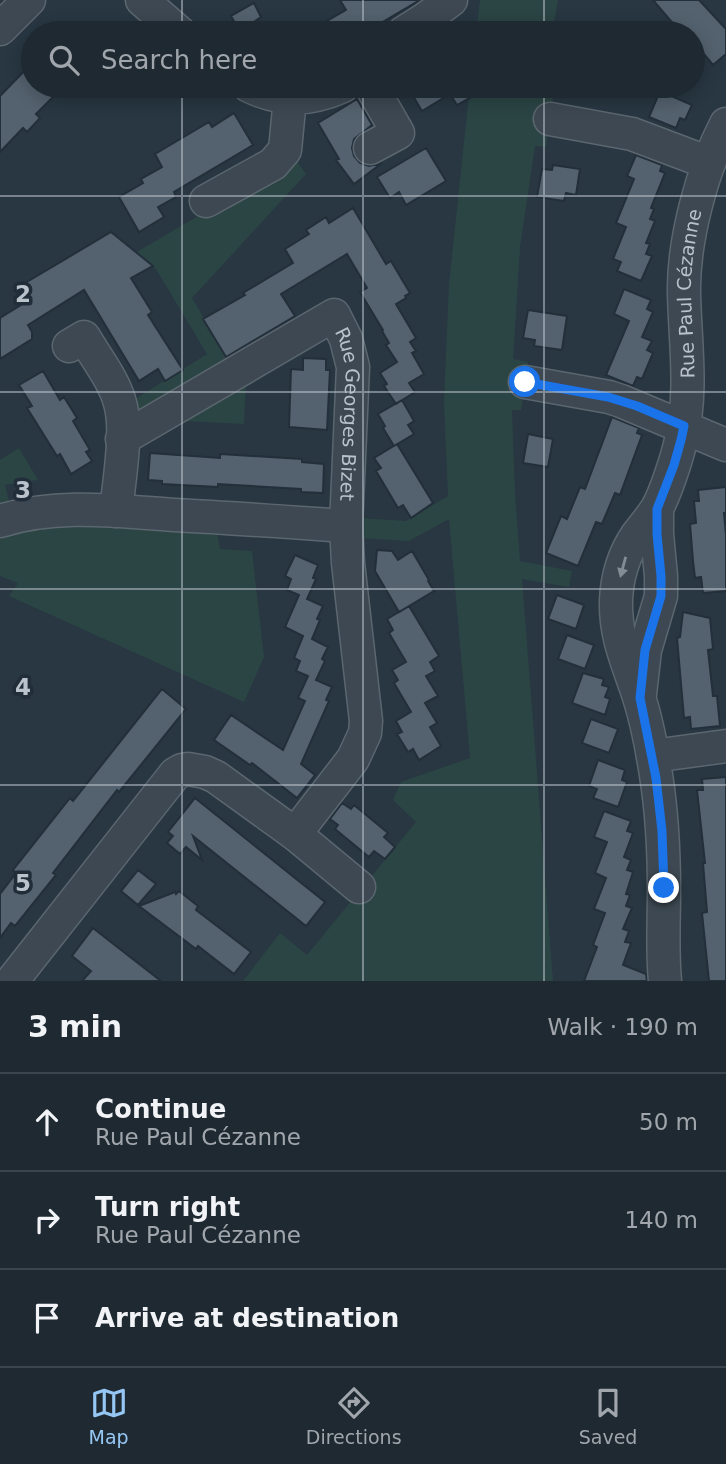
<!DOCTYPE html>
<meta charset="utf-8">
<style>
:root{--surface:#1e2932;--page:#26313a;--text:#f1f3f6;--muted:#a1a6ac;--line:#3c454d;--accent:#96c7f4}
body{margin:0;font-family:"DejaVu Sans",sans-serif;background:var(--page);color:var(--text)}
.stop{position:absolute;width:21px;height:21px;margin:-16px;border:5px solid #1a73e8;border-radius:50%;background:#fff}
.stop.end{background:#1a73e8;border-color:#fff;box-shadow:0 2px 7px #0008}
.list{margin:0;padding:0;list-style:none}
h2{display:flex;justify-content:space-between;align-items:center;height:91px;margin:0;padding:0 28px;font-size:30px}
h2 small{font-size:23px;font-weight:400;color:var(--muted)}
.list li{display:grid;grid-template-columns:46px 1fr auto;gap:21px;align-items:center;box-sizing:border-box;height:98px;padding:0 28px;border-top:2px solid var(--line)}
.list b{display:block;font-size:26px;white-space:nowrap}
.list p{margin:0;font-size:23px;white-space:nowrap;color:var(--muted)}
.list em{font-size:23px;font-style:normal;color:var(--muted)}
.icon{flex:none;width:38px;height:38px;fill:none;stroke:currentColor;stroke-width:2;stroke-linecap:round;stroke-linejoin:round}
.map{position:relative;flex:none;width:726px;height:981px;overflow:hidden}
.search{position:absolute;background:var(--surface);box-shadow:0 4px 18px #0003;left:21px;right:21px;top:21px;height:77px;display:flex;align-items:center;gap:18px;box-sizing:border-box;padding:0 24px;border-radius:38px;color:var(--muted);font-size:26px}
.sheet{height:385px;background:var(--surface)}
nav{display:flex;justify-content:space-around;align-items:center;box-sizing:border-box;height:98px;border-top:2px solid var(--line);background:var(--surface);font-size:19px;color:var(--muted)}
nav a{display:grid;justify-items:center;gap:4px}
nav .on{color:var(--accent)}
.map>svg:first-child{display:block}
</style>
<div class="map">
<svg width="726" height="981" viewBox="0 0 726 981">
<rect width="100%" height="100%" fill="#283742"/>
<path fill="#2b4544" d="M 480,0 L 558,0 L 552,33 L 476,33 Z
M 470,86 L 544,86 L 543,95 L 553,98 L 546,147 L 535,146 L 520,247 L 513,359 L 528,362 L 521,410 L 512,410 L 515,494 L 520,561 L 572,571 L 569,587 L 522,579 L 553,981 L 243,981 L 280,933 L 307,955 L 416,822 L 393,800 L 401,782 L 470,758 L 449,519 L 409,541 L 361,538 L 360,518 L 406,521 L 448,496 L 444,402 L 449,284 Z
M 296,160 L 306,174 L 192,298 L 233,368 L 137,427 L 129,403 L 207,354 L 156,269 L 137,252 L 271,173 Z
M 246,380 L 244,424 L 165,420 Z
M 19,448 L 38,480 L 5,485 L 9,502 L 0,504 L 0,460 Z
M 62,522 L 217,531 L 220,549 L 252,551 L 264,657 L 244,702 L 9,596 L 18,583 L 0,576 L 0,537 L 28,526 Z"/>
<path fill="#54626f" stroke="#232f3a" stroke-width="2" d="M 340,0 L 420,0 L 364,33 L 306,33 L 346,10 Z
M 653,0 L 699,0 L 726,29 L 726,54 L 713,65 L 693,41 L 693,33 L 681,33 Z
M 254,3 L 261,17 L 240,32 L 231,16 Z
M 33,62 L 33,86 L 64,86 L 36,114 L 40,118 L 27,132 L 23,128 L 0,152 L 0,96 Z
M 407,86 L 491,86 L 457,105 L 450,94 L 422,111 Z
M 660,91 L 692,105 L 685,120 L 680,118 L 676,128 L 649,117 Z
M 357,99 L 372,125 L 354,139 L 352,148 L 354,156 L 360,163 L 369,166 L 382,163 L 354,184 L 336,160 L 339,159 L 318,123 Z
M 234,113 L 253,145 L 174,192 L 176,197 L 158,207 L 164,217 L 139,232 L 119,197 L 143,183 L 141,179 L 162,167 L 155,154 L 209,122 L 212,127 Z
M 426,148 L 446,181 L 406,205 L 399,192 L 390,198 L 377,177 Z
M 636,155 L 662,165 L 660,171 L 665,173 L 651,208 L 654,209 L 650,219 L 655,221 L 646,243 L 650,244 L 646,254 L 652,256 L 641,281 L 617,271 L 621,262 L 613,259 L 626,227 L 616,223 L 634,179 L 627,176 Z
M 553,165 L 580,169 L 576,195 L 566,193 L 564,201 L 537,197 L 542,169 L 552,170 Z
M 353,208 L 386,264 L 391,261 L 410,293 L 405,296 L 406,298 L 396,304 L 416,338 L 410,342 L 416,351 L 412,353 L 424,374 L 409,383 L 415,392 L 396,404 L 384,386 L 387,384 L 380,373 L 397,362 L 386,345 L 389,343 L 382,331 L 383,330 L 360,292 L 367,288 L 347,254 L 281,294 L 295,316 L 226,357 L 203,319 L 245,295 L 243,293 L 293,263 L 285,249 L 309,234 L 306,230 L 326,217 L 329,223 Z
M 111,232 L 153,266 L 131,278 L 152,312 L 148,315 L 183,370 L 165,381 L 158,369 L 139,381 L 84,290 L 28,325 L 32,332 L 32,339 L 0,359 L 0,318 L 29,300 L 20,286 Z
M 624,289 L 651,300 L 647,309 L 653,312 L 642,337 L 652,341 L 647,350 L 653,353 L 642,379 L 637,377 L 633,386 L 606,375 L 629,321 L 614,314 Z
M 528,310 L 567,316 L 562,350 L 534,346 L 535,340 L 523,338 Z
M 303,358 L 326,359 L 326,370 L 330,370 L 327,430 L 289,427 L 291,369 L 303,370 Z
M 43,371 L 60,400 L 64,397 L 77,418 L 73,421 L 90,450 L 86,452 L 92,461 L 71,474 L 60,454 L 57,456 L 27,408 L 32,406 L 19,385 Z
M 402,400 L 414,421 L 408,425 L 414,434 L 394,446 L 383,428 L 385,426 L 378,414 Z
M 612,417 L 639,428 L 637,433 L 642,435 L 620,495 L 615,493 L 602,524 L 596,522 L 578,566 L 546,553 L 561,516 L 567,519 L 580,487 L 585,489 Z
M 528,434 L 553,439 L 548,467 L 523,463 Z
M 397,444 L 433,503 L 411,518 L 403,505 L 398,508 L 376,471 L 381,468 L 374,458 Z
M 150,453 L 220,458 L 220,454 L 302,459 L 302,462 L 324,464 L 323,493 L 301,492 L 301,489 L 218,484 L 218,487 L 162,484 L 162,481 L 148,480 Z
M 726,487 L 726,513 L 724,513 L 726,535 L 726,591 L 703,593 L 701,577 L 695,578 L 693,561 L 690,524 L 696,523 L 694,501 L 699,501 L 698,490 Z
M 377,550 L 392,551 L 398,560 L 412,551 L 429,580 L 428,581 L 434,591 L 399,612 L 375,571 Z
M 295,555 L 318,565 L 313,578 L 316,579 L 307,599 L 323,606 L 317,619 L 320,620 L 312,639 L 328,647 L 322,659 L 325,661 L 316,680 L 332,687 L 326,700 L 329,701 L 301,764 L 315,775 L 297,798 L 252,763 L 250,765 L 214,740 L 231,715 L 283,750 L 305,701 L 298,698 L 308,676 L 296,671 L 300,661 L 294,658 L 303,636 L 285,627 L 299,595 L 287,590 L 291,579 L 285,576 Z
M 557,595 L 584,605 L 576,629 L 548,619 Z
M 409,606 L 439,656 L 430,662 L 435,671 L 426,676 L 438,696 L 425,703 L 437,723 L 430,727 L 441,746 L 419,760 L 413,749 L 408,752 L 397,734 L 402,732 L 396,721 L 411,712 L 394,683 L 398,680 L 392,670 L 406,662 L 389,633 L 393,630 L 387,619 Z
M 683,612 L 710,618 L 713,649 L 708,650 L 713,696 L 717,696 L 720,726 L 691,729 L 690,717 L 684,718 L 677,638 L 680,637 Z
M 567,635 L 594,645 L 585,669 L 558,659 Z
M 583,673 L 604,679 L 602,685 L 609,687 L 605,697 L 610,699 L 605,715 L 572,703 Z
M 162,689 L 186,709 L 119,792 L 117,790 L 53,873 L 56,875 L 15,926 L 11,923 L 0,938 L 0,894 L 16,873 L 13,870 L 70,798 L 73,801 Z
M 591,719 L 618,729 L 609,753 L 582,743 Z
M 598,760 L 625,770 L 622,780 L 627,782 L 618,807 L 593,798 L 597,789 L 589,786 Z
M 726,777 L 726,981 L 709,981 L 702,913 L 707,912 L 703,863 L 705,863 L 697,790 L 703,790 L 702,779 Z
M 195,798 L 325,902 L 306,926 L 193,836 L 202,860 L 186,847 L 180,854 L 167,843 L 173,836 L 168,832 Z
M 342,803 L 351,809 L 354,805 L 388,833 L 384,837 L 395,847 L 385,859 L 374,851 L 369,857 L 335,829 L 338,825 L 330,819 Z
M 604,811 L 631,821 L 627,831 L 633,833 L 624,857 L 631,860 L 627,870 L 633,872 L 626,894 L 630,895 L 626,906 L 632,908 L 623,929 L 629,931 L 625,942 L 631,943 L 623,965 L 646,974 L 647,981 L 584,981 L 597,947 L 593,945 L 605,913 L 594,909 L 606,878 L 595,873 L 607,842 L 594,837 Z
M 138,870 L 156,884 L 138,905 L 121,891 Z
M 179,891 L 198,906 L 196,910 L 251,952 L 234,974 L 198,946 L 196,949 L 139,906 L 175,892 L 176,894 Z
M 93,928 L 107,939 L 161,981 L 82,981 L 91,971 L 72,956 Z"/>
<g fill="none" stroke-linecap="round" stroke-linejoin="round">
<g stroke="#5b666f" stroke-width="35">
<g id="minor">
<path d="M 142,0 L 180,33"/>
<path d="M 0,29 L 29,0"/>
<path d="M 403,33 L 425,19 L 451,0"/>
<path d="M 249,86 C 283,102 309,101 343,86"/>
<path d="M 550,119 L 632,134 L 709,163"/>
<path d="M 370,148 L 398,133 L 371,86"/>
<path d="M 206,201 L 273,164 L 285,150 L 290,98"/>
<path d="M 69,346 L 84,337 C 96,358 114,380 120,403 C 128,430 119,482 116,511"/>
<path d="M 525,382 L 609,397 L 621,401 L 726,445"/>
<path id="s1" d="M 122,439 L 334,315 L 346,339 L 353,367 L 346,526 L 348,563 L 366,721 L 365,733 L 353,759 L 295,834"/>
<path d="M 0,521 C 57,503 116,511 175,515 C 232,518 289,522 346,526"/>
<path d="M 640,694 L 645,650 L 661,596 L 661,576 L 657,534 L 657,509"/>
<path d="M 653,756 L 726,746"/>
<path d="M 12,981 L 175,774 L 182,770 L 188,769 L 205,772 L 216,777 L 295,834 L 359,887"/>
<path id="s2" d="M 665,981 C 662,951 664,921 664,891 C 664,852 662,813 656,775 C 652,749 647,722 639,697 C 628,663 615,638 616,600 C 617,578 624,554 637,535 C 643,527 650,519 656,510 C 665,495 677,458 681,440 C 693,392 685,342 684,293 C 683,241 702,170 726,124"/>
</g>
</g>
<use href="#minor" stroke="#3d4852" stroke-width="32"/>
</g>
<defs><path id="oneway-solid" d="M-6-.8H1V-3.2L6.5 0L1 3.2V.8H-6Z" transform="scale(1.75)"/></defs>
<use fill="#828c95" href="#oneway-solid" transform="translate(623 567) rotate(105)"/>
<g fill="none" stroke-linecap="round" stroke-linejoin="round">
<path stroke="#1a73e8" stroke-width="9" d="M 525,382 L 608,397 L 637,406 L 684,426 L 681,440 L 674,465 L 657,509 L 657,534 L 661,576 L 661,596 L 645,650 L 640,698 L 656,778 L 662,831 L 664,888"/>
</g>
<path fill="none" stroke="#bac3cc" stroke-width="2" stroke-opacity="0.55" d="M 182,0 L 182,33M 363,0 L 363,33M 544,0 L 544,33M 182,86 L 182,981M 363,86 L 363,981M 544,86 L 544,981M 0,196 L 726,196M 0,392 L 726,392M 0,589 L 726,589M 0,785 L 726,785"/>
<g text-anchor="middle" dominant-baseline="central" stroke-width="7" stroke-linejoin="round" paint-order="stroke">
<g font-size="19" fill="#bac3cc" stroke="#212d38">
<text stroke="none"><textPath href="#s2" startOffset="709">Rue Paul Cézanne</textPath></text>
<text stroke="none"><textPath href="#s1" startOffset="348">Rue Georges Bizet</textPath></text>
</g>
</g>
<g font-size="23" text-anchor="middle" font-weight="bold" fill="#bac3cc" stroke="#212d38" stroke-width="7" stroke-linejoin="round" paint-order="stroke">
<text x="23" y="302">2</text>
<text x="23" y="498">3</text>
<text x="23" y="695">4</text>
<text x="23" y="891">5</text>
</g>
</svg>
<div class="stop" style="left:525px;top:382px"></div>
<div class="stop end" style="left:664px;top:888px"></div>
<div class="search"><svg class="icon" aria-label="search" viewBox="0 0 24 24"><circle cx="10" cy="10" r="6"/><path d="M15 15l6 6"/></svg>Search here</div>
</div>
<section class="sheet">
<h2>3 min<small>Walk · 190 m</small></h2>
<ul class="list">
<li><svg class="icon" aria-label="ahead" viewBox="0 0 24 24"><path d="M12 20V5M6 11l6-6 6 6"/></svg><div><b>Continue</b><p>Rue Paul Cézanne</p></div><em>50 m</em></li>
<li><svg class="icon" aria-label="right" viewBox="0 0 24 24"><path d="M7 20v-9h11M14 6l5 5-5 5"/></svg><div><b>Turn right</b><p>Rue Paul Cézanne</p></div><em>140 m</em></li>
<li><svg class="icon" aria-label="arrive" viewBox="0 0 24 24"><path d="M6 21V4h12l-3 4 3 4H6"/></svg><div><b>Arrive at destination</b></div></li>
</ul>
</section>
<nav>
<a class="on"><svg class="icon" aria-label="map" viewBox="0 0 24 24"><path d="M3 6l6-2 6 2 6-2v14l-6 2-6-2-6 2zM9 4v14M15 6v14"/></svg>Map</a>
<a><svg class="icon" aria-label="directions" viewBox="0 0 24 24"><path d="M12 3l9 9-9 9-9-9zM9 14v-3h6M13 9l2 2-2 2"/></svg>Directions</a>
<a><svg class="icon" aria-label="saved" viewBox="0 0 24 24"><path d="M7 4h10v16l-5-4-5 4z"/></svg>Saved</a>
</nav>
